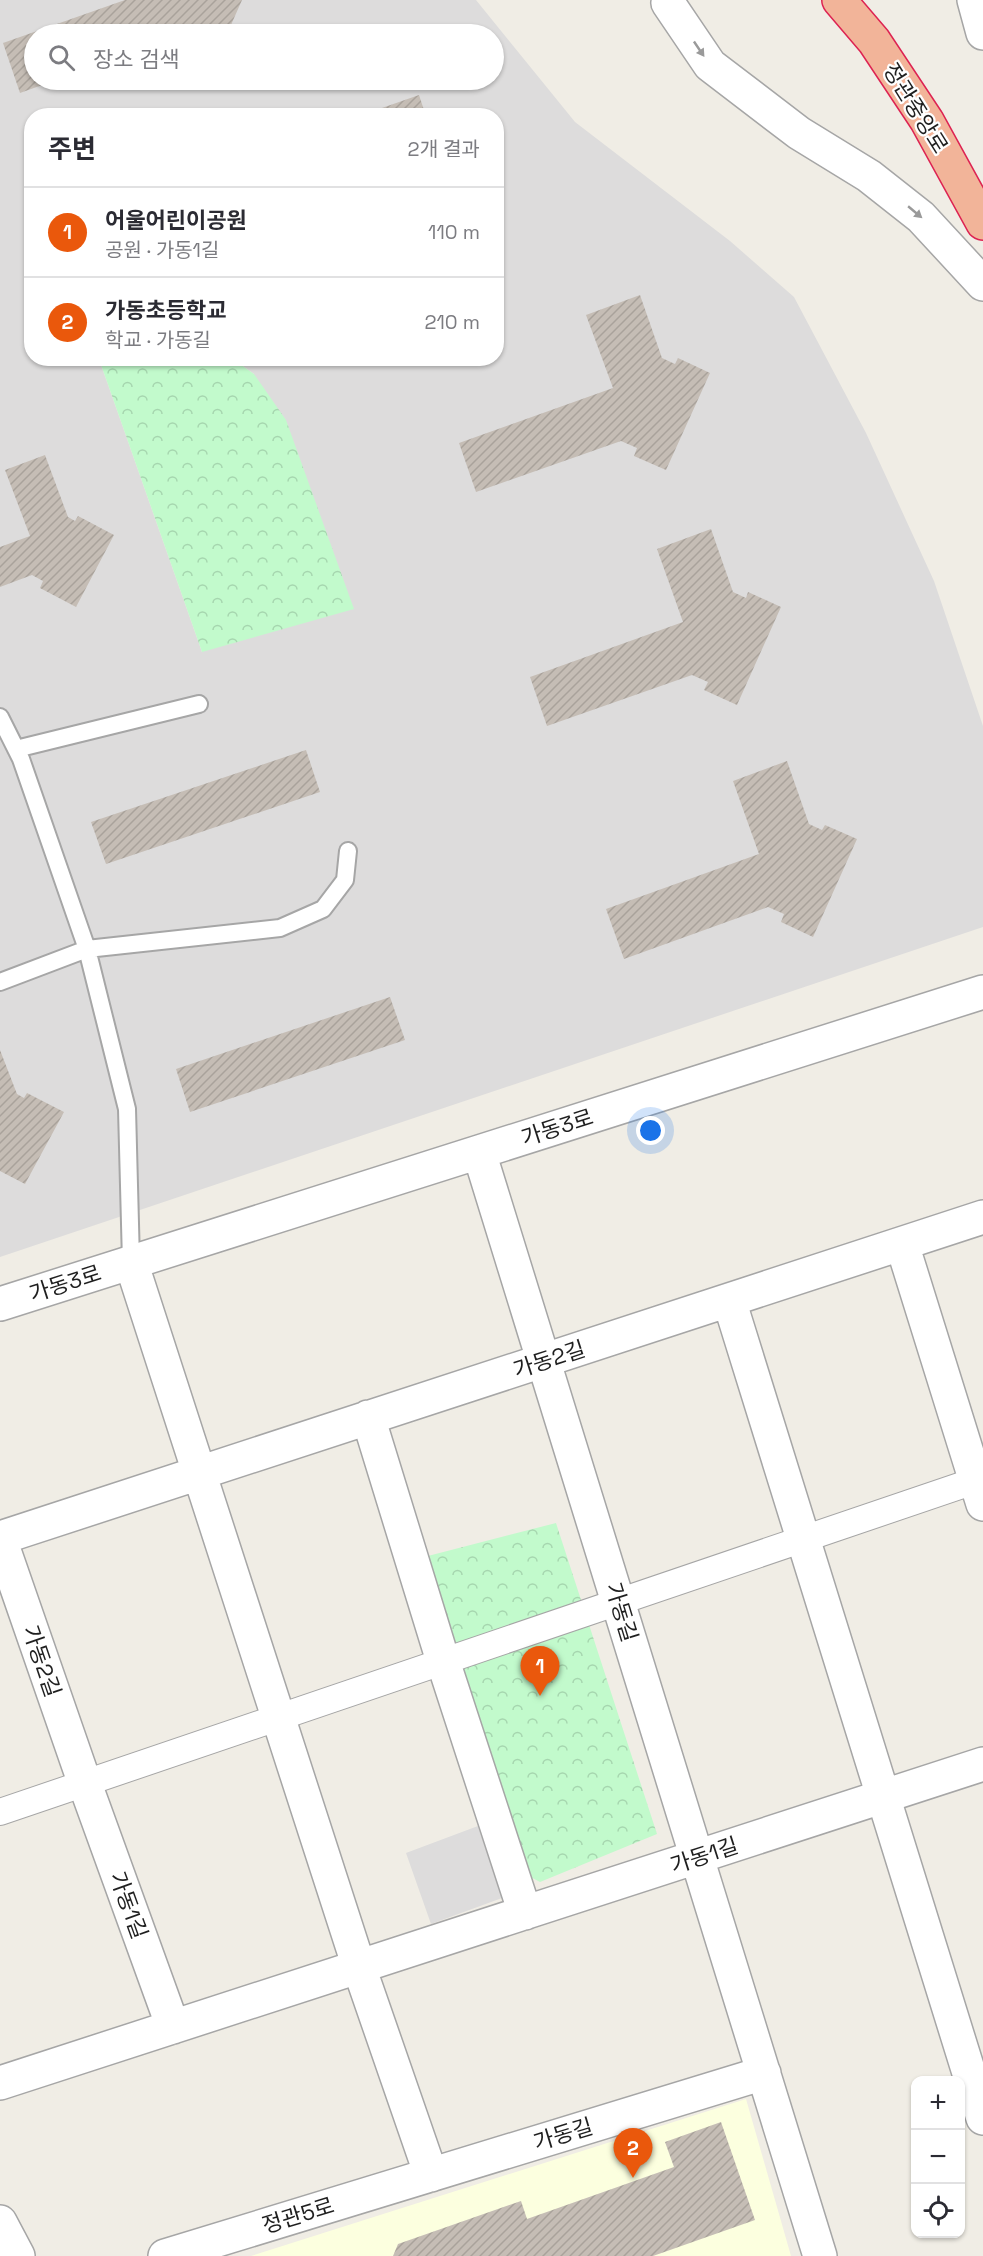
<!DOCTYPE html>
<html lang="ko">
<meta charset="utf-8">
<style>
:root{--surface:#fff;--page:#f2f2f3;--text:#2b2b33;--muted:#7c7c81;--line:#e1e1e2;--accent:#ea580c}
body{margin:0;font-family:"Space Grotesk","Noto Sans KR",sans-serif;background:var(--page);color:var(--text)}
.controls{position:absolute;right:18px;bottom:18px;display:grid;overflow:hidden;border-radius:12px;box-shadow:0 2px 4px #0004}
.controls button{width:54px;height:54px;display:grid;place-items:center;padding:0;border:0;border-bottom:2px solid var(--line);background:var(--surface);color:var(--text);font:30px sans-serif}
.you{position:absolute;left:651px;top:1131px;width:21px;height:21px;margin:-15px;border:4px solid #fff;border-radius:50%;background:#1a73e8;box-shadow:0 0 0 9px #1a73e833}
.badge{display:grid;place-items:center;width:39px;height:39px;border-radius:50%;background:var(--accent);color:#fff;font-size:20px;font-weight:700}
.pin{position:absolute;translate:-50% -50px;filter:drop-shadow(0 2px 3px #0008)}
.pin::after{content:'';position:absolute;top:32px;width:21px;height:18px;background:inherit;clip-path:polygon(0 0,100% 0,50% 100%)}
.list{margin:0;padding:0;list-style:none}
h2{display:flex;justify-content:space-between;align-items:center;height:78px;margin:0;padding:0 24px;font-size:26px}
h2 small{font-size:20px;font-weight:400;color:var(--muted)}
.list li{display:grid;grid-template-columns:39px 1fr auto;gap:18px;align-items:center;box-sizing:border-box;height:90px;padding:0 24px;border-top:2px solid var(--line)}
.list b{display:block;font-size:22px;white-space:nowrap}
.list p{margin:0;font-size:20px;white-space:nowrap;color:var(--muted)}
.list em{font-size:20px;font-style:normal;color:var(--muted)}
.icon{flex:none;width:33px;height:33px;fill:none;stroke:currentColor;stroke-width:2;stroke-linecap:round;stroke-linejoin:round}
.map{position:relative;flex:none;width:983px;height:2256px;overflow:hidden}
.search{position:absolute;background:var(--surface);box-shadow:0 2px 4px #0004;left:24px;top:24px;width:480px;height:66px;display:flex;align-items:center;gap:15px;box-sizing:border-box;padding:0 21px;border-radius:33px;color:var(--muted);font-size:22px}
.panel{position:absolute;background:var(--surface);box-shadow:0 2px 4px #0004;left:24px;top:108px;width:480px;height:258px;border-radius:24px}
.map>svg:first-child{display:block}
</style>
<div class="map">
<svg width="983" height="2256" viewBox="0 0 983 2256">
<defs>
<pattern id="park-crowns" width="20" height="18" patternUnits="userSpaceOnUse" patternTransform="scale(1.5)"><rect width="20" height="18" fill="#c2facc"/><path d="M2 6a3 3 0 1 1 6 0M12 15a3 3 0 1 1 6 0" fill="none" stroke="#a6d6af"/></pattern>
<pattern id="building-hatch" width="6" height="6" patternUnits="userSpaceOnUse" patternTransform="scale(1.5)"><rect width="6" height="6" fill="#c5bdb5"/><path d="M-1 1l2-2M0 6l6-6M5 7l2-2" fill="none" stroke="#a9a29b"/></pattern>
</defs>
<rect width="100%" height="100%" fill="#f0ede5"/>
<path fill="#dddcdc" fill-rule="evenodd" d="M 0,0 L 476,0 L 575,122 L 730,241 L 794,297 L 866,433 L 934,581 L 983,726 L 983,927 L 0,1257 ZM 34,34 L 494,34 L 494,80 L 34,80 ZM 32,116 L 496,116 L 496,358 L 233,359 L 254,374 L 202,652 L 99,359 L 32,358 Z
M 478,1826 L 502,1898 L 431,1924 L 406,1853 Z"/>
<path fill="#fcffdf" d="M 746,2099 L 791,2256 L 251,2256 Z"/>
<path fill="url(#park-crowns)" d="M 99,359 L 233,359 L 254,374 L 286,420 L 354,609 L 202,652 Z
M 556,1523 L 657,1834 L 540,1882 L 521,1872 L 424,1557 Z"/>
<path fill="url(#building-hatch)" d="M 125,0 L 242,0 L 227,34 L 34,34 L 34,80 L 56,80 L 20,93 L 3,43 Z
M 419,95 L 426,116 L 362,116 L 362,115 Z
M 640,295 L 662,358 L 675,364 L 678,358 L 710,373 L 666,470 L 634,456 L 637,448 L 621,441 L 476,492 L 459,443 L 613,388 L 586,315 Z
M 45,455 L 68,517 L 75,521 L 78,516 L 114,535 L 76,607 L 40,588 L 43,581 L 32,575 L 0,587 L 0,547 L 30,536 L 5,470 Z
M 711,529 L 733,592 L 746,598 L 748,592 L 781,607 L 737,705 L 704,690 L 708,682 L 692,675 L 547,726 L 530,677 L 683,622 L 657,549 Z
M 306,750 L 320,792 L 106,864 L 91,822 Z
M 787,761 L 809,824 L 822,830 L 825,825 L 857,839 L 813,937 L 781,922 L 784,914 L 768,907 L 624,959 L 606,909 L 759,854 L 733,781 Z
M 390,997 L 405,1040 L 190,1112 L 176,1069 Z
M 0,1050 L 17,1094 L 24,1098 L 27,1093 L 64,1112 L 25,1184 L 0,1171 Z
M 721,2122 L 755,2220 L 653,2256 L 393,2256 L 398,2244 L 521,2201 L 527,2219 L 674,2167 L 665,2142 Z"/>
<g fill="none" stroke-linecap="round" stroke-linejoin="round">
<g stroke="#a6a6a6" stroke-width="20">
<path id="service" d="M 0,717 L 21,759 L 87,949 L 0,982
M 16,749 L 199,704
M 131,1262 L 127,1109 L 87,949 L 280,928 L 323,909 L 345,880 L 348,851"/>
</g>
<g stroke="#a6a6a6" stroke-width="28">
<path id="pedestrian" d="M 0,1812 L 983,1478"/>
</g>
<g stroke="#a6a6a6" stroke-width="36">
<path id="minor" d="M 669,0 L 668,3 L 710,65 L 799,133 L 869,176 L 921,217 L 983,284
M 974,0 L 983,33
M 479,1152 L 820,2256
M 902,1244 L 983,1504
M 131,1262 L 359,1967 L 431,2175
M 729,1300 L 983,2118
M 0,1304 L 983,992
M 368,1417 L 443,1661 L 525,1913
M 0,1538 L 983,1217
M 0,1539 L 85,1784 L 173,2027
M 0,2083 L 983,1764
M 0,2222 L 18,2256
M 165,2256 L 764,2073"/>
</g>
<g stroke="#dd2352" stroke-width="36">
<path id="trunk" d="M 839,0 L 874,41 L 927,121 L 983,223"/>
</g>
<use href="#service" stroke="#fff" stroke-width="16"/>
<use href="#pedestrian" stroke="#fff" stroke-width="26"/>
<use href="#minor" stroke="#fff" stroke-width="33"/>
<use href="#trunk" stroke="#f2b499" stroke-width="33"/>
</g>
<defs><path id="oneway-solid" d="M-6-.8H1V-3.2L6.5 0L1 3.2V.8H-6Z" transform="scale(1.5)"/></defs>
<g fill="#9a9a9a">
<use href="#oneway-solid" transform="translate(699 49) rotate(56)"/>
<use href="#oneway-solid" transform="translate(915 212) rotate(40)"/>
</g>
<g text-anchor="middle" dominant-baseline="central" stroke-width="4.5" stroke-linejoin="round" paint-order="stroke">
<g font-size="22" fill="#1f1f1f" stroke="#fff">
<text transform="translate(916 108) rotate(58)">정관중앙로</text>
<text transform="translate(557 1127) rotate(-18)">가동3로</text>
<text transform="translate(65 1283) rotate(-18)">가동3로</text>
<text transform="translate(549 1359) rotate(-18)">가동2길</text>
<text transform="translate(622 1612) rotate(73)">가동길</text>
<text transform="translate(42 1661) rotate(71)">가동2길</text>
<text transform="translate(704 1855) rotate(-18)">가동1길</text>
<text transform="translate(129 1905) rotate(70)">가동1길</text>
<text transform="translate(563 2134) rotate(-17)">가동길</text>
<text transform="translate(298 2215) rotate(-17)">정관5로</text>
</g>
</g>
</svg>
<div class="controls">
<button>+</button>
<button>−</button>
<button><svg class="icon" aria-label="locate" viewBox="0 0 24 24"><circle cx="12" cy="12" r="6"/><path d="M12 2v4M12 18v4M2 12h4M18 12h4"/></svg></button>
</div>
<div class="you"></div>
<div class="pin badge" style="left:540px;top:1696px">1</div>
<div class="pin badge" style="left:633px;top:2178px">2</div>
<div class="search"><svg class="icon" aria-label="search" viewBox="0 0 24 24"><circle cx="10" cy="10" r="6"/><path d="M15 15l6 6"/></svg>장소 검색</div>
<section class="panel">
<h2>주변<small>2개 결과</small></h2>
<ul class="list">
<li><span class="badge">1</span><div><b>어울어린이공원</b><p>공원 · 가동1길</p></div><em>110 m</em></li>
<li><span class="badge">2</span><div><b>가동초등학교</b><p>학교 · 가동길</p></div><em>210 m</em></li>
</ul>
</section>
</div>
